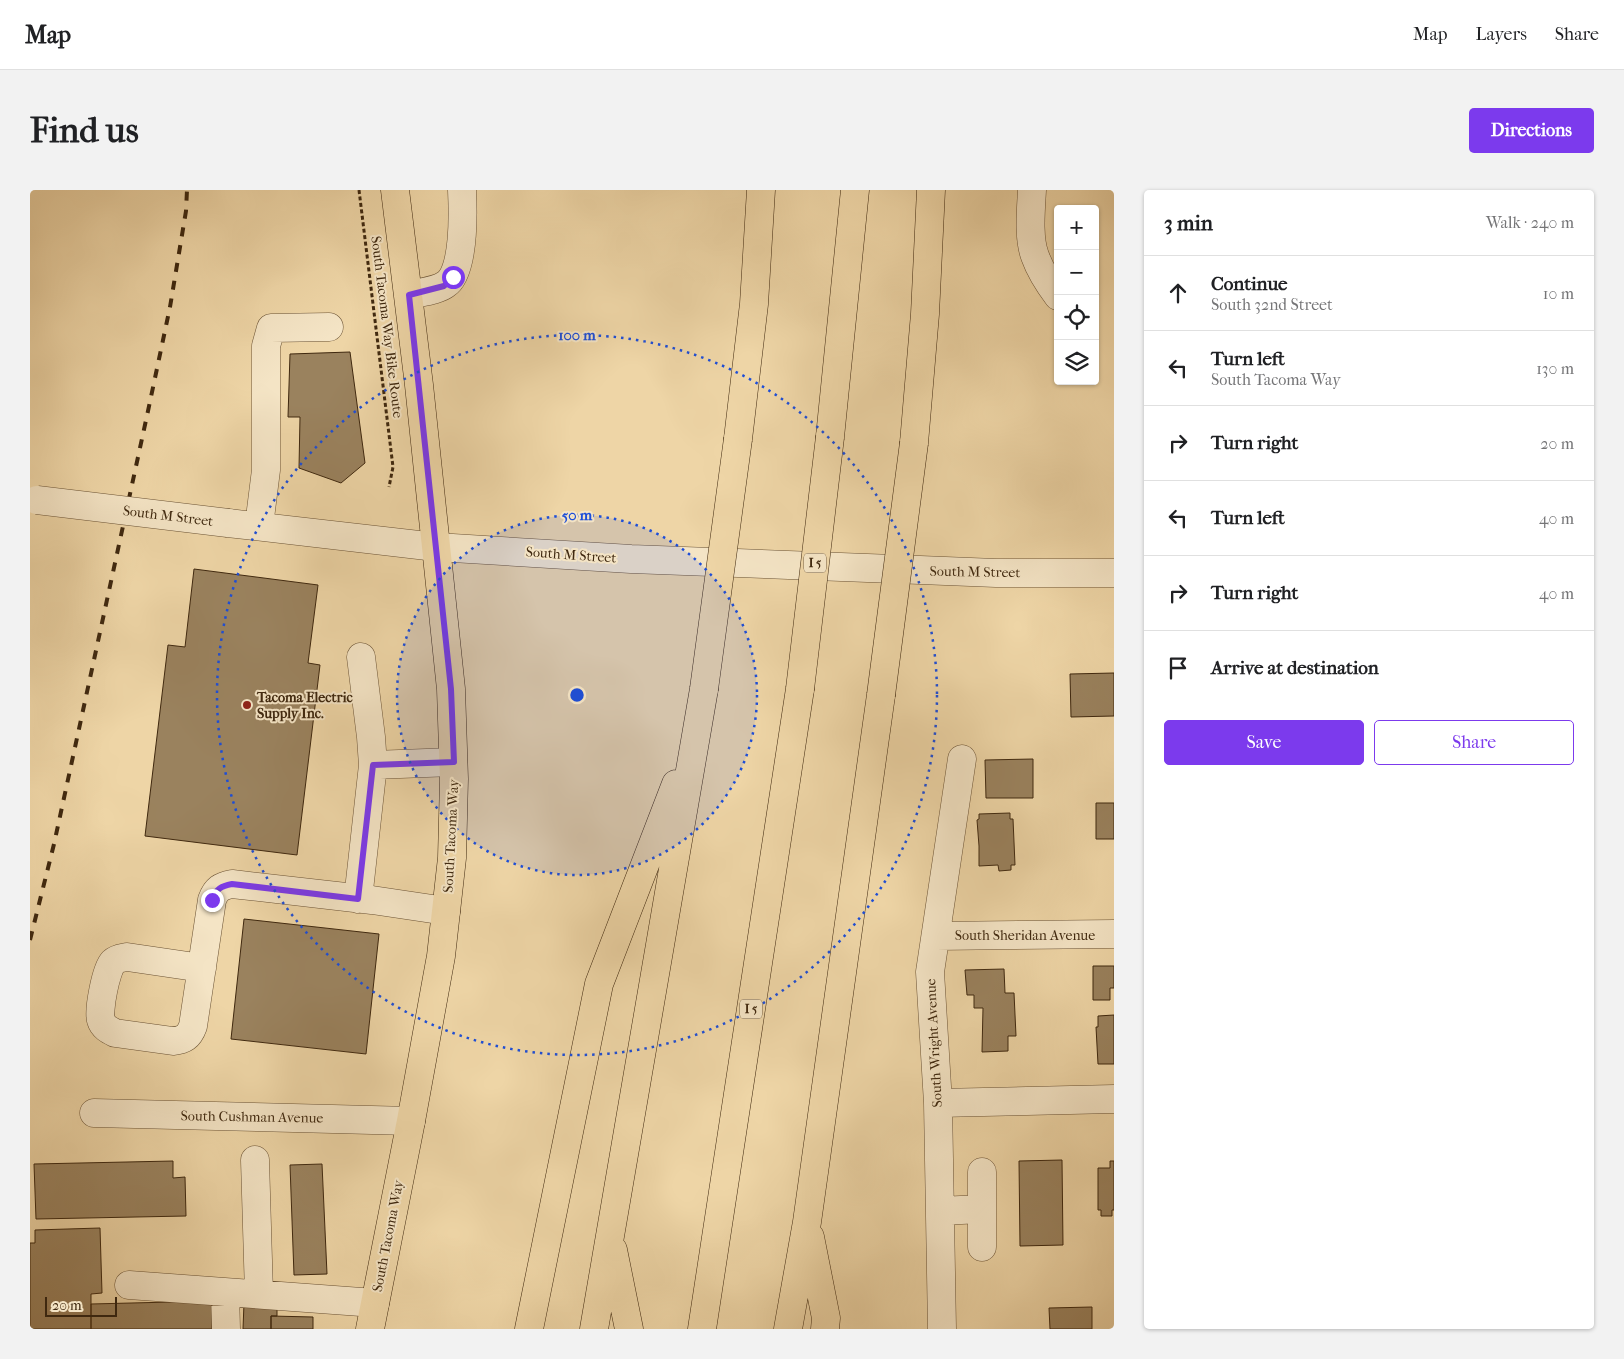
<!DOCTYPE html>
<meta charset="utf-8">
<style>
:root{--surface:#fff;--page:#f2f2f2;--text:#202124;--muted:#757577;--line:#e0e0e0;--accent:#7c3aed}
body{margin:0;font-family:"IM FELL French Canon",serif;background:var(--page);color:var(--text)}
.controls{position:absolute;right:15px;top:15px;display:grid;overflow:hidden;border-radius:5px;box-shadow:0 1px 4px #0004}
.controls button{width:45px;height:45px;display:grid;place-items:center;padding:0;border:0;border-bottom:1px solid var(--line);background:var(--surface);color:var(--text);font:25px sans-serif}
.scale{position:absolute;left:15px;bottom:12px;width:72px;box-sizing:border-box;padding-left:5px;border:2px solid #3f280f;border-top:0;font-size:14px;line-height:18px;white-space:nowrap;color:#3f280f;-webkit-text-stroke:4px #f4e4c5;paint-order:stroke}
.stop{position:absolute;width:15px;height:15px;margin:-11px;border:4px solid #7c3aed;border-radius:50%;background:#fff}
.stop.end{background:#7c3aed;border-color:#fff;box-shadow:0 1px 5px #0008}
.list{margin:0;padding:0;list-style:none}
h2{display:flex;justify-content:space-between;align-items:center;height:65px;margin:0;padding:0 20px;font-size:21px}
h2 small{font-size:16px;font-weight:400;color:var(--muted)}
.list li{display:grid;grid-template-columns:32px 1fr auto;gap:15px;align-items:center;box-sizing:border-box;height:75px;padding:0 20px;border-top:1px solid var(--line)}
.list b{display:block;font-size:19px;white-space:nowrap}
.list p{margin:0;font-size:16px;white-space:nowrap;color:var(--muted)}
.list em{font-size:16px;font-style:normal;color:var(--muted)}
.actions{display:flex;gap:10px;padding:15px 20px}
.actions a{flex:1;padding:11px 0;border:1px solid var(--accent);border-radius:5px;text-align:center;font-size:18px;color:var(--accent)}
.actions .main{background:var(--accent);color:#fff}
.icon{flex:none;width:28px;height:28px;fill:none;stroke:currentColor;stroke-width:2;stroke-linecap:round;stroke-linejoin:round}
.map{position:relative;flex:none;width:1084px;height:1139px;overflow:hidden;border-radius:5px}
header{display:flex;align-items:center;gap:30px;box-sizing:border-box;height:70px;padding:0 25px;background:var(--surface);border-bottom:1px solid var(--line)}
header strong{font-size:24px}
nav{display:flex;gap:28px;margin-inline-start:auto;font-size:18px}
.intro{display:flex;align-items:center;justify-content:space-between;box-sizing:border-box;height:120px;padding:0 30px}
h1{margin:0;font-size:35px}
.button{padding:12px 22px;border-radius:5px;background:var(--accent);color:#fff;font-size:18px;font-weight:700}
main{display:flex;gap:30px;padding:0 30px}
aside{flex:1;background:var(--surface);border-radius:5px;box-shadow:0 1px 4px #0004}
.map>svg:first-child{display:block}
</style>
<header>
<strong>Map</strong>
<nav><a>Map</a><a>Layers</a><a>Share</a></nav>
</header>
<div class="intro"><h1>Find us</h1><a class="button">Directions</a></div>
<main>
<div class="map">
<svg width="1084" height="1139" viewBox="0 0 1084 1139">
<rect width="100%" height="100%" fill="#eed5a6"/>
<filter id="stains"><feTurbulence type="fractalNoise" baseFrequency=".004" numOctaves="4"/><feColorMatrix values="0 0 0 0 .2 0 0 0 0 .09 0 0 0 0 .02 0 0 0 .5 -.17"/></filter>
<radialGradient id="worn" r=".72"><stop offset=".6" stop-color="#630" stop-opacity="0"/><stop offset="1" stop-color="#630" stop-opacity=".3"/></radialGradient>
<path fill="#9a825e" stroke="#3f280f" d="M 320,162 L 335,273 L 311,293 L 269,278 L 270,227 L 258,227 L 260,164 Z
M 164,379 L 288,395 L 278,473 L 290,475 L 267,665 L 115,646 L 138,455 L 155,457 Z
M 1084,483 L 1084,526 L 1041,527 L 1040,484 Z
M 1003,569 L 1003,608 L 956,608 L 955,570 Z
M 1066,613 L 1084,613 L 1084,649 L 1066,649 Z
M 980,623 L 980,629 L 983,629 L 985,675 L 981,675 L 981,680 L 969,681 L 968,675 L 949,676 L 949,656 L 947,630 L 949,629 L 949,624 Z
M 214,729 L 349,744 L 336,864 L 201,849 Z
M 1063,776 L 1084,776 L 1084,798 L 1080,798 L 1080,810 L 1063,810 Z
M 974,779 L 975,803 L 984,803 L 986,846 L 978,846 L 978,861 L 952,862 L 953,818 L 944,818 L 944,805 L 937,805 L 935,780 Z
M 1084,825 L 1084,874 L 1068,874 L 1066,837 L 1068,837 L 1068,826 Z
M 1032,970 L 1033,1055 L 990,1056 L 989,971 Z
M 143,971 L 143,988 L 155,987 L 156,1026 L 6,1029 L 4,974 Z
M 1080,971 L 1084,971 L 1084,1020 L 1082,1020 L 1082,1026 L 1071,1026 L 1071,1020 L 1068,1020 L 1068,978 L 1080,978 Z
M 292,974 L 297,1084 L 264,1085 L 260,975 Z
M 70,1038 L 72,1103 L 61,1104 L 61,1139 L 0,1139 L 0,1053 L 5,1053 L 5,1040 Z
M 182,1111 L 182,1139 L 61,1139 L 61,1114 Z
M 214,1113 L 247,1113 L 247,1126 L 241,1126 L 241,1139 L 213,1139 Z
M 1062,1117 L 1062,1139 L 1020,1139 L 1019,1118 Z
M 241,1126 L 283,1127 L 283,1139 L 241,1139 Z"/>
<g fill="none" stroke-linecap="round" stroke-linejoin="round">
<g stroke="#6b5335" stroke-width="29">
<path id="minor" d="M 1002,0 C 1001,19 998,48 1005,66 C 1010,80 1019,94 1028,106
M 379,105 C 390,102 407,101 416,94 C 435,82 433,21 432,0
M 198,333 L 406,357 L 601,369 L 890,380 L 966,383 L 1084,383
M 229,336 L 236,280 L 236,156 L 241,138 L 299,137
M 343,575 L 423,572
M 328,709 L 343,575 L 341,547 L 331,467
M 906,746 L 1084,744
M 172,778 L 97,767 C 92,768 87,768 83,772 C 76,779 68,821 71,830 C 73,837 79,840 85,843 L 143,851 C 154,850 159,847 163,836 L 182,710 C 186,699 191,696 202,694 L 342,710 L 416,721
M 908,913 L 1084,909
M 64,923 L 381,931
M 225,970 L 229,1104
M 910,1021 L 952,1019 L 952,982
M 952,1057 L 952,1019
M 99,1095 L 345,1113
M 195,1102 L 196,1139
M 912,1139 L 908,913 L 900,782 L 932,569"/>
</g>
<g stroke="#3f280f" stroke-width="29">
<path id="major" d="M 340,1139 L 381,931 L 411,766 L 422,668 L 424,589 L 421,499 L 389,195 L 365,0"/>
</g>
<g stroke="#3f280f" stroke-width="29">
<path id="highway" d="M 800,247 L 825,0
M 708,249 L 724,114 L 731,0
M 884,253 L 895,124 L 901,0
M 780,1047 L 796,1128 L 795,1139
M 583,1060 L 599,1139
M 499,1139 L 569,794 L 646,594
M 564,1139 L 674,499
M 672,1139 L 770,499
M 758,1139 L 777,1032 L 851,505"/>
</g>
<path stroke="#3f280f" stroke-width="3" stroke-dasharray="4 2.5" stroke-linecap="butt" d="M 329,0 L 363,277 L 359,297"/>
<use href="#minor" stroke="#f4e4c5" stroke-width="28"/>
<use href="#major" stroke="#eed5a6" stroke-width="28"/>
<use href="#highway" stroke="#eed5a6" stroke-width="28"/>
<path stroke="#3f280f" stroke-width="4" stroke-dasharray="9 9" stroke-linecap="butt" d="M 0,750 L 24,654 L 118,221 L 140,117 L 156,21 L 157,0"/>
<g stroke="#6b5335" stroke-width="29" stroke-linecap="butt">
<path id="minor-bridge" d="M 7,310 L 198,333"/>
</g>
<g stroke="#3f280f" stroke-width="29" stroke-linecap="butt">
<path id="highway-bridge" d="M 674,499 L 708,249
M 770,499 L 800,247
M 851,505 L 884,253"/>
</g>
<use href="#minor-bridge" stroke="#f4e4c5" stroke-width="28"/>
<use href="#highway-bridge" stroke="#eed5a6" stroke-width="28"/>
</g>
<g fill="none" stroke-linecap="round" stroke-linejoin="round">
<path stroke="#7c3aed" stroke-width="6" d="M 182,710 C 186,699 191,696 202,694 L 328,709 L 343,575 L 424,572 L 421,499 L 379,105 L 414,96 L 423,87"/>
</g>
<circle cx="547" cy="505" r="180" fill="#1d4ed8" fill-opacity=".12"/>
<g fill="none" stroke="#1d4ed8" stroke-width="2.5" stroke-dasharray="2.5 5">
<circle cx="547" cy="505" r="180"/>
<circle cx="547" cy="505" r="360"/>
</g>
<circle fill="#8f2418" stroke="#f4e4c5" stroke-width="2" cx="217" cy="515" r="5"/>
<g text-anchor="middle" dominant-baseline="central" stroke-width="4" stroke-linejoin="round" paint-order="stroke">
<g fill="#f4e4c5" stroke="#756046" stroke-width="1">
<rect x="774" y="363.5" width="22" height="19" rx="4"/>
<rect x="710" y="809.5" width="22" height="19" rx="4"/>
</g>
<g font-size="12" font-weight="bold" fill="#3f280f">
<text x="785" y="373">I 5</text>
<text x="721" y="819">I 5</text>
</g>
<g font-size="14" fill="#3f280f" stroke="#f4e4c5">
<text transform="translate(357 137) rotate(83)">South Tacoma Way Bike Route</text>
<text transform="translate(138 326) rotate(7)">South M Street</text>
<text transform="translate(541 365) rotate(4)">South M Street</text>
<text transform="translate(945 382) rotate(1)">South M Street</text>
<text transform="translate(421 646) rotate(-87)">South Tacoma Way</text>
<text x="995" y="745">South Sheridan Avenue</text>
<text transform="translate(904 853) rotate(-93)">South Wright Avenue</text>
<text transform="translate(222 927) rotate(1)">South Cushman Avenue</text>
<text transform="translate(358 1046) rotate(-79)">South Tacoma Way</text>
</g>
<g font-size="14" font-weight="bold" fill="#3f280f" stroke="#f4e4c5" text-anchor="start">
<text x="227" y="507">Tacoma Electric<tspan x="227" dy="16">Supply Inc.</tspan></text>
</g>
</g>
<circle cx="547" cy="505" r="8" fill="#1d4ed8" stroke="#f4e4c5" stroke-width="2.5"/>
<g font-size="15" text-anchor="middle" font-weight="bold" fill="#1d4ed8" stroke="#f4e4c5" stroke-width="4" stroke-linejoin="round" paint-order="stroke">
<text x="547" y="150">100 m</text>
<text x="547" y="330">50 m</text>
</g>
<rect width="100%" height="100%" filter="url(#stains)"/>
<rect width="100%" height="100%" fill="url(#worn)"/>
</svg>
<div class="controls">
<button>+</button>
<button>−</button>
<button><svg class="icon" aria-label="locate" viewBox="0 0 24 24"><circle cx="12" cy="12" r="6"/><path d="M12 2v4M12 18v4M2 12h4M18 12h4"/></svg></button>
<button><svg class="icon" aria-label="layers" viewBox="0 0 24 24"><path d="M12 4l9 5-9 5-9-5zM3 14l9 5 9-5"/></svg></button>
</div>
<div class="scale">20 m</div>
<div class="stop" style="left:423px;top:87px"></div>
<div class="stop end" style="left:182px;top:710px"></div>
</div>
<aside>
<h2>3 min<small>Walk · 240 m</small></h2>
<ul class="list">
<li><svg class="icon" aria-label="ahead" viewBox="0 0 24 24"><path d="M12 20V5M6 11l6-6 6 6"/></svg><div><b>Continue</b><p>South 32nd Street</p></div><em>10 m</em></li>
<li><svg class="icon" aria-label="left" viewBox="0 0 24 24"><path d="M17 20v-9H6M10 6l-5 5 5 5"/></svg><div><b>Turn left</b><p>South Tacoma Way</p></div><em>130 m</em></li>
<li><svg class="icon" aria-label="right" viewBox="0 0 24 24"><path d="M7 20v-9h11M14 6l5 5-5 5"/></svg><div><b>Turn right</b></div><em>20 m</em></li>
<li><svg class="icon" aria-label="left" viewBox="0 0 24 24"><path d="M17 20v-9H6M10 6l-5 5 5 5"/></svg><div><b>Turn left</b></div><em>40 m</em></li>
<li><svg class="icon" aria-label="right" viewBox="0 0 24 24"><path d="M7 20v-9h11M14 6l5 5-5 5"/></svg><div><b>Turn right</b></div><em>40 m</em></li>
<li><svg class="icon" aria-label="arrive" viewBox="0 0 24 24"><path d="M6 21V4h12l-3 4 3 4H6"/></svg><div><b>Arrive at destination</b></div></li>
</ul>
<div class="actions"><a class="main">Save</a><a>Share</a></div>
</aside>
</main>
